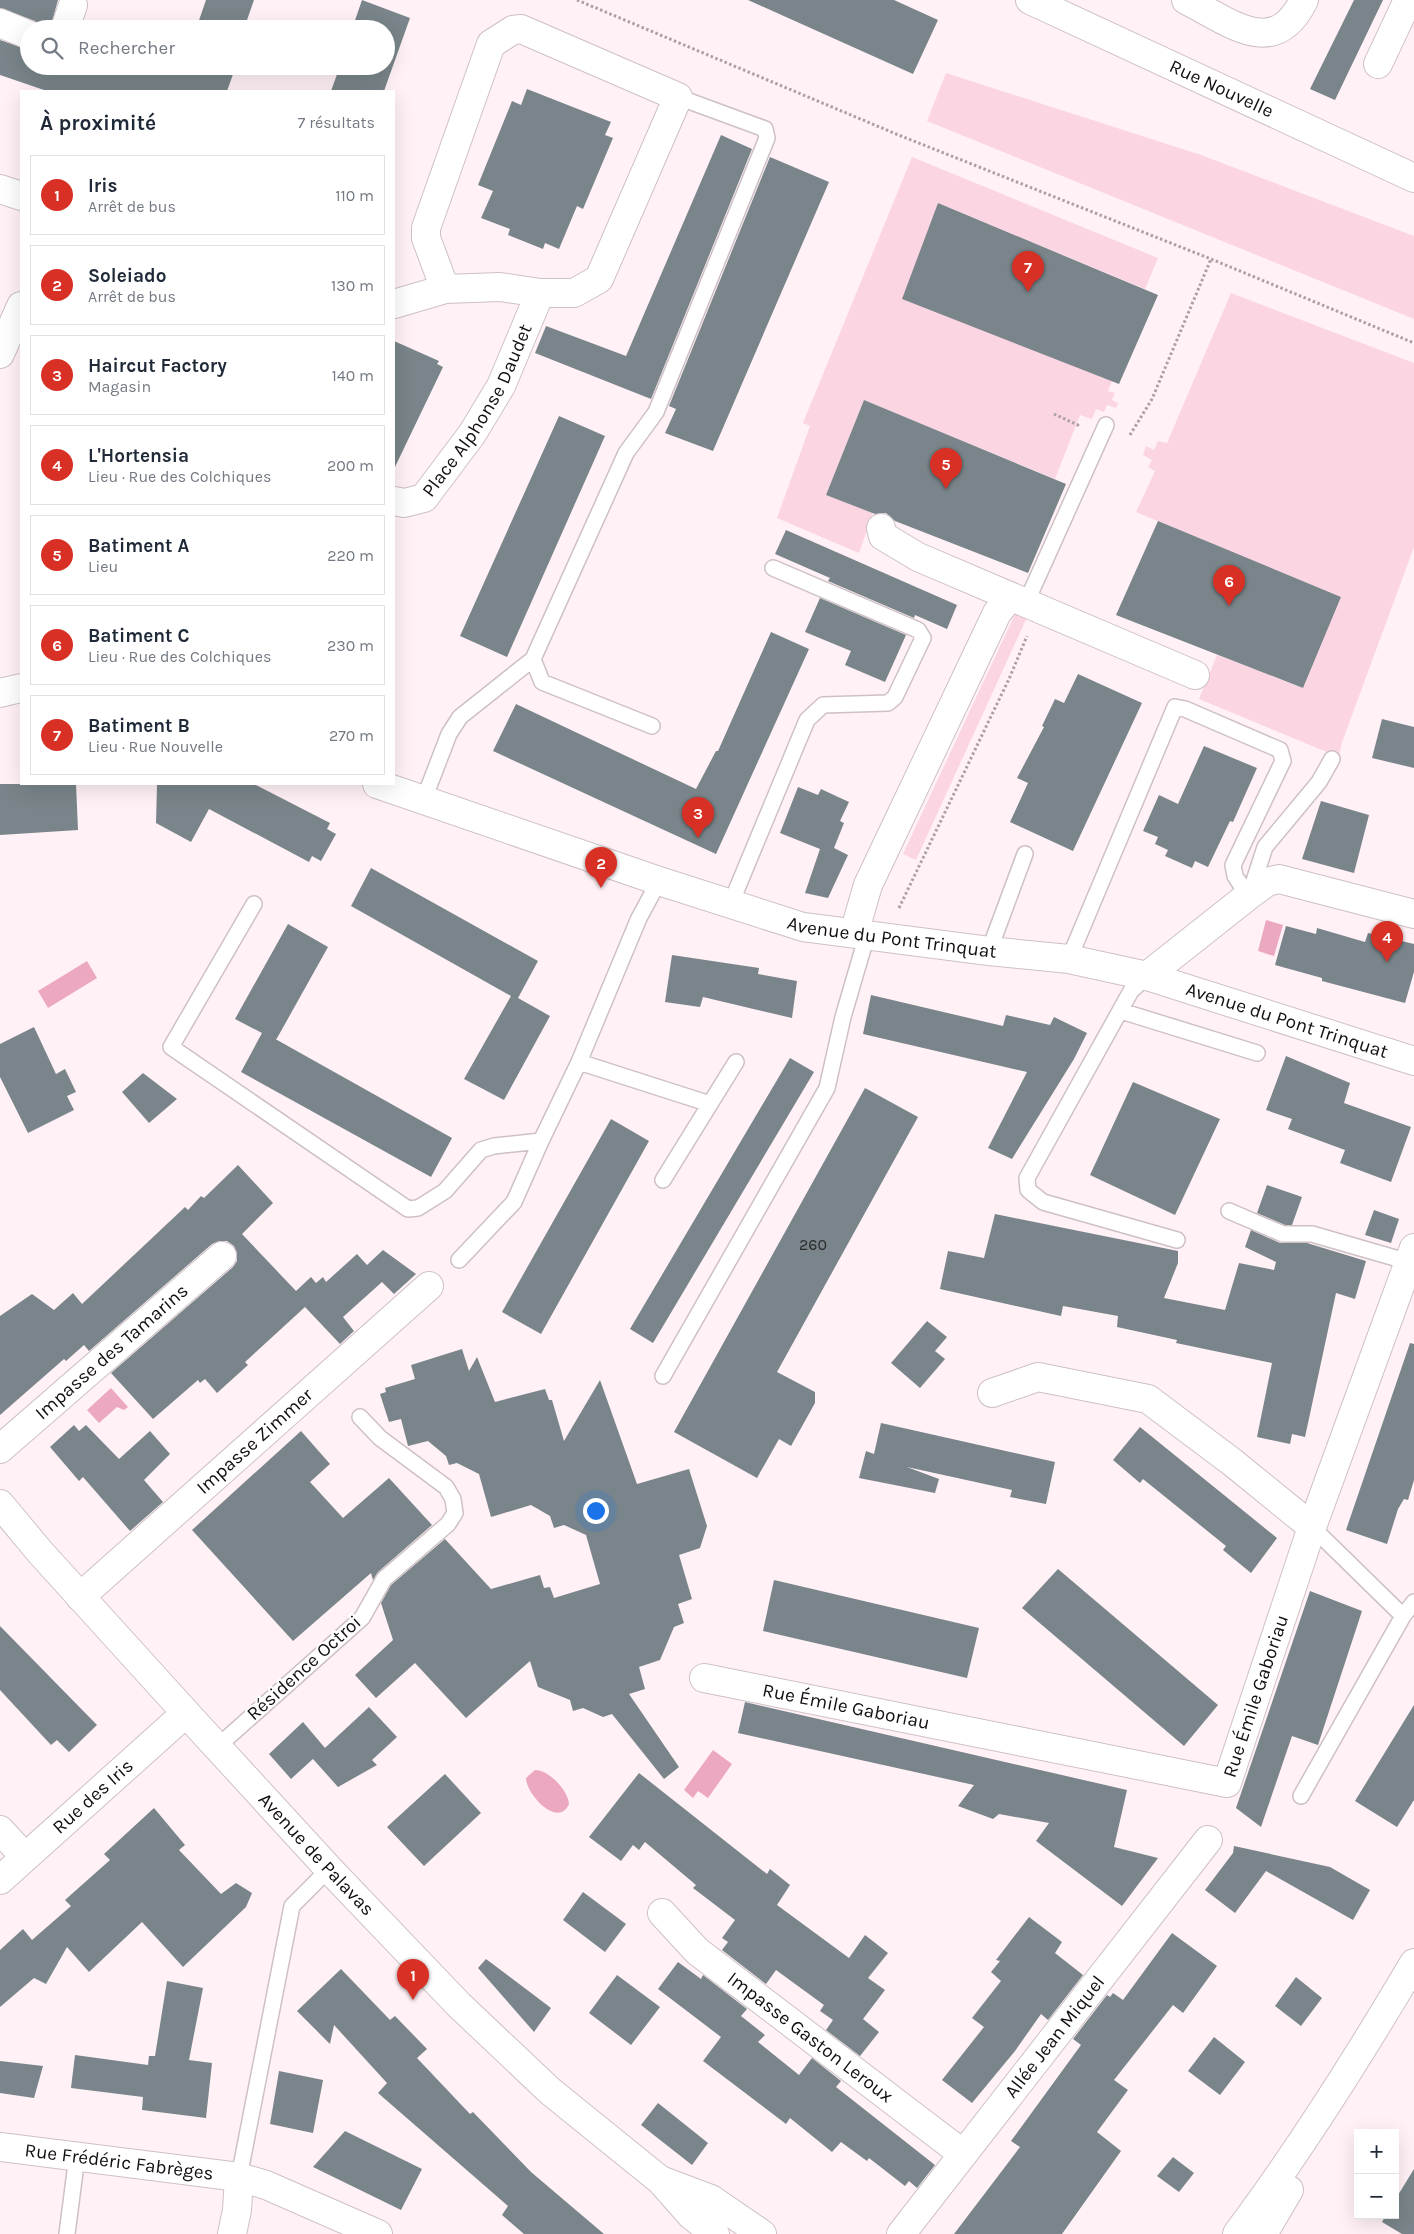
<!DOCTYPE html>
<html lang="fr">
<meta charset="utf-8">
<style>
:root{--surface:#fff;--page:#f6f6f7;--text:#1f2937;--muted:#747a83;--line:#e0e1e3;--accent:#d93025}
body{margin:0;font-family:Karla,sans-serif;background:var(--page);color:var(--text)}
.controls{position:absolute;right:15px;bottom:15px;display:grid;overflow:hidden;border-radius:0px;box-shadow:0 5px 20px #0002}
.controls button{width:45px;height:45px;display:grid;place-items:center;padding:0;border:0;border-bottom:1px solid var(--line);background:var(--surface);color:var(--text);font:25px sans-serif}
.you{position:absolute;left:595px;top:1510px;width:18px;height:18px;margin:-12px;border:4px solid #fff;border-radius:50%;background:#1a73e8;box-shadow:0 0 0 8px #1a73e833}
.badge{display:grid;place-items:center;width:32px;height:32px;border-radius:50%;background:var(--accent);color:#fff;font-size:16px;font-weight:700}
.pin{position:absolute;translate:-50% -41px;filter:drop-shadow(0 1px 2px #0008)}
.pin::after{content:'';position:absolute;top:26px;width:18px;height:15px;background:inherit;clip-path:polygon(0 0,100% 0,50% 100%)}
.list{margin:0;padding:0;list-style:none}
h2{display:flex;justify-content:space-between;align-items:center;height:65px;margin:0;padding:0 20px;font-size:21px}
h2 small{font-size:16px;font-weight:400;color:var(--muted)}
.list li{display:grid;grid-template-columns:32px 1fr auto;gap:15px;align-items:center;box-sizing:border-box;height:80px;margin:0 10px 10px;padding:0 10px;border:1px solid var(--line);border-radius:0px}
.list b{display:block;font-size:19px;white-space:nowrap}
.list p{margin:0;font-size:16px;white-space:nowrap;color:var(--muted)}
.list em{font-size:16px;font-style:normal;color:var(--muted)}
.icon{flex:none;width:28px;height:28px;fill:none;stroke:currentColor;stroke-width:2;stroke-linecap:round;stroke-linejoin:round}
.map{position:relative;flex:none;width:1414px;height:2234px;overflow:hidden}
.search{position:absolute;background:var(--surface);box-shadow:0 5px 20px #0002;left:20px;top:20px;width:375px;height:55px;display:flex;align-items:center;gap:12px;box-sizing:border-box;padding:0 18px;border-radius:28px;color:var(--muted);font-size:19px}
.panel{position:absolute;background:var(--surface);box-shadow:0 5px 20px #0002;left:20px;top:90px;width:375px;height:695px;border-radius:0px}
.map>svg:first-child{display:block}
</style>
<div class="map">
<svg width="1414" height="2234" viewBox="0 0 1414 2234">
<rect width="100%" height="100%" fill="#fff1f5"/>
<path fill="#fcd5e2" d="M 946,73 L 1201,155 L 1414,236 L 1414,319 L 927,121 Z
M 912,157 L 1158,258 L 1145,289 L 938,203 L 903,299 L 1112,381 L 1108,391 L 1115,393 L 1112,400 L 1118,403 L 1116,408 L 1107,405 L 1104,412 L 1096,409 L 1092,419 L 1080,415 L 1055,479 L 864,400 L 826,495 L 873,513 L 859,553 L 777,518 L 810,426 L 803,423 Z
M 1231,293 L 1414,363 L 1414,547 L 1341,745 L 1339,757 L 1199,699 L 1217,655 L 1303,688 L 1341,597 L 1136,512 L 1155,471 L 1148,467 L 1152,460 L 1143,455 L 1146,446 L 1154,450 L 1158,441 L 1167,443 Z
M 1017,610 L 1029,613 L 916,860 L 903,854 Z"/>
<path fill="#eca8c1" d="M 1266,920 L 1283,925 L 1274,956 L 1258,951 Z
M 87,961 L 97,978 L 48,1008 L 38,991 Z
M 111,1388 L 128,1407 L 124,1410 L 117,1407 L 99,1423 L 87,1410 Z
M 713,1750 L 732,1764 L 708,1798 L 698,1791 L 693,1798 L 684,1790 Z
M 535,1770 C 549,1770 568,1790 569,1804 C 558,1829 526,1794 526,1778 Z"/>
<path fill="#79858a" d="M 0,0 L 58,0 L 50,29 L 43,29 L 35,21 L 0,8 Z
M 206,0 L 254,0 L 247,20 L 252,22 L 250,29 L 196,29 Z
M 362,0 L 410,18 L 384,91 L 331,91 L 340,66 L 386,66 L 386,29 L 352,29 Z
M 748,0 L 894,0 L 938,20 L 913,74 Z
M 1354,0 L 1383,0 L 1335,100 L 1310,89 Z
M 0,40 L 29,50 L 29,66 L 236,66 L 227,91 L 47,91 L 0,75 Z
M 527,89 L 611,122 L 605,135 L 613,138 L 583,209 L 577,206 L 559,249 L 545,243 L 543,249 L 508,235 L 510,229 L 481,218 L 493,191 L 478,185 L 512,101 L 521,105 Z
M 721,135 L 752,149 L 651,399 L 535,353 L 546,326 L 626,356 Z
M 770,157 L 829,182 L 713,451 L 665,433 L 676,409 L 669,406 Z
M 938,203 L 1158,295 L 1119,384 L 902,299 Z
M 394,341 L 439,361 L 437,364 L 443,367 L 394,469 Z
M 864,400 L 1066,484 L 1028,573 L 895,521 L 886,513 L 875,514 L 826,495 Z
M 559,416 L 605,436 L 507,657 L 460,636 Z
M 1158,521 L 1341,597 L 1303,688 L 1116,615 Z
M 786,530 L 957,605 L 947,629 L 915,615 L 914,618 L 828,581 L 830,578 L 775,554 Z
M 820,598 L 906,635 L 885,682 L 845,665 L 851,651 L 805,632 Z
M 771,632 L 809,649 L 716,854 L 493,751 L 516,704 L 696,789 L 716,751 L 718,751 Z
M 1078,674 L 1142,703 L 1073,851 L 1010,822 L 1028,783 L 1017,778 L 1044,727 L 1042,726 L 1055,699 L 1064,703 Z
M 1382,719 L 1414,727 L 1414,768 L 1372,758 Z
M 1204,746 L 1257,768 L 1233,822 L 1230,821 L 1208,867 L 1195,861 L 1192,868 L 1165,856 L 1168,850 L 1155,844 L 1158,837 L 1143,831 L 1159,795 L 1178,804 Z
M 0,784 L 76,784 L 78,830 L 0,835 Z
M 157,784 L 254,784 L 330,823 L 327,829 L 336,834 L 321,861 L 312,856 L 309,862 L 209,809 L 191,842 L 156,823 Z
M 798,787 L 818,795 L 821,789 L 849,802 L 840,821 L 844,823 L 834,848 L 848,855 L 828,898 L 805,893 L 820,849 L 780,833 Z
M 1321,801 L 1369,815 L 1354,873 L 1302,859 Z
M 371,868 L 538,961 L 518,998 L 550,1016 L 504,1100 L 464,1079 L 511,996 L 351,906 Z
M 288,924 L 328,947 L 276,1040 L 270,1036 L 452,1138 L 431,1177 L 241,1072 L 262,1033 L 235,1019 Z
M 1286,926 L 1316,934 L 1317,928 L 1365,942 L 1368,933 L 1414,944 L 1414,972 L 1405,1003 L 1322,981 L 1322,978 L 1275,965 Z
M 672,955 L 759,968 L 758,974 L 797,981 L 792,1018 L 703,997 L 700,1007 L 665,1002 Z
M 871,995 L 1003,1026 L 1006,1015 L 1050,1025 L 1054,1017 L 1087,1033 L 1074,1059 L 1012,1159 L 988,1148 L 1027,1072 L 863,1034 Z
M 34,1027 L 56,1074 L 65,1069 L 76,1092 L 67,1096 L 74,1110 L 28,1133 L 0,1077 L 0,1044 Z
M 1286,1056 L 1350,1083 L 1344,1103 L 1411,1127 L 1391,1182 L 1340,1163 L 1345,1150 L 1288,1129 L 1292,1119 L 1266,1110 Z
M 790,1058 L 814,1072 L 653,1343 L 630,1329 Z
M 143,1073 L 177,1099 L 149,1123 L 122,1092 Z
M 1133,1082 L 1220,1119 L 1175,1215 L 1090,1175 Z
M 865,1088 L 918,1117 L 777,1372 L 815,1392 L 815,1403 L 791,1446 L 779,1439 L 757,1478 L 674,1432 Z
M 611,1119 L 649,1141 L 541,1334 L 502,1312 Z
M 238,1165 L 273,1203 L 242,1234 L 296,1291 L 311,1277 L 316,1283 L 323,1277 L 326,1282 L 357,1254 L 367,1265 L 383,1250 L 416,1274 L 394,1294 L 382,1282 L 343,1317 L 354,1331 L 340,1344 L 305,1307 L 245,1362 L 248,1365 L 217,1393 L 205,1379 L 200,1383 L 198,1380 L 153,1419 L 111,1373 L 233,1267 L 237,1261 L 237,1253 L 234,1246 L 227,1241 L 219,1241 L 212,1244 L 89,1351 L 84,1345 L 66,1361 L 64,1359 L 0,1415 L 0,1316 L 32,1294 L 54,1310 L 73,1293 L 82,1304 L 185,1207 L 188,1210 L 201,1196 L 204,1198 Z
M 1267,1185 L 1302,1197 L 1292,1225 L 1285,1225 L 1257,1213 Z
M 1374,1210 L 1399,1219 L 1391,1243 L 1365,1235 Z
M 995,1214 L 1178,1251 L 1178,1263 L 1164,1298 L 1225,1310 L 1239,1263 L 1274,1270 L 1276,1262 L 1245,1247 L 1251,1230 L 1280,1243 L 1307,1243 L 1366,1261 L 1355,1299 L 1336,1293 L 1305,1437 L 1292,1434 L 1290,1444 L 1257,1437 L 1272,1363 L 1176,1343 L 1177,1340 L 1117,1327 L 1118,1316 L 1063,1306 L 1061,1316 L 940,1289 L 948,1251 L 984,1258 Z
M 927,1321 L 947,1337 L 935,1351 L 945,1359 L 920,1388 L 891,1363 Z
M 1410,1343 L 1414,1344 L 1414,1480 L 1408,1500 L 1404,1499 L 1398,1509 L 1387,1544 L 1346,1530 Z
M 462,1349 L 469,1371 L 477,1357 L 495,1402 L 545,1389 L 549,1400 L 552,1400 L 564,1441 L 600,1380 L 637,1484 L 689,1469 L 707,1526 L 700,1548 L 679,1555 L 692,1599 L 678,1604 L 684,1623 L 674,1627 L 660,1660 L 639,1667 L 645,1689 L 629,1694 L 679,1767 L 664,1779 L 612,1714 L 603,1717 L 583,1708 L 573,1711 L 570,1700 L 538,1687 L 530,1661 L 466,1718 L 415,1663 L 376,1698 L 355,1675 L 393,1640 L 381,1603 L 391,1585 L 445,1539 L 491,1589 L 540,1575 L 544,1588 L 550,1587 L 554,1598 L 600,1584 L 586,1535 L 564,1525 L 554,1528 L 550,1516 L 531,1505 L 491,1517 L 479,1474 L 457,1463 L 449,1465 L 446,1456 L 428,1441 L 408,1446 L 401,1419 L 389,1422 L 380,1394 L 386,1392 L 385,1388 L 415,1379 L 411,1365 Z
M 881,1423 L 1055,1462 L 1046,1504 L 1010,1497 L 1012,1490 L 907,1467 L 939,1479 L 935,1493 L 859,1478 L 866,1451 L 874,1454 Z
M 74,1425 L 79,1431 L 86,1425 L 119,1459 L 150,1431 L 170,1454 L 144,1480 L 163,1502 L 130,1531 L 83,1477 L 79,1481 L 50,1447 Z
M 1140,1427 L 1277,1538 L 1251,1573 L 1223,1550 L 1226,1546 L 1143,1479 L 1140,1483 L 1113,1460 Z
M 301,1431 L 330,1464 L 310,1482 L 343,1518 L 389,1478 L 432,1525 L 378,1572 L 373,1580 L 371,1573 L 293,1641 L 192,1530 Z
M 1058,1569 L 1218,1705 L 1184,1746 L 1022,1608 Z
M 774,1580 L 979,1628 L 967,1678 L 763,1631 Z
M 1310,1591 L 1362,1611 L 1318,1745 L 1292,1736 L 1261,1827 L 1236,1808 Z
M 0,1626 L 97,1725 L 69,1752 L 57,1740 L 51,1745 L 0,1690 Z
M 745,1702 L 1127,1790 L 1114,1847 L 1158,1858 L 1122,1906 L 1036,1841 L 1049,1823 L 999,1814 L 993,1819 L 958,1806 L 974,1785 L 738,1733 Z
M 1414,1705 L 1414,1800 L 1397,1827 L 1355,1801 Z
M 369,1707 L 397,1737 L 372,1760 L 377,1765 L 338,1787 L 313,1759 Z
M 303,1722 L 325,1748 L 291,1779 L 269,1754 Z
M 639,1773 L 767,1874 L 770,1869 L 790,1885 L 777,1905 L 849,1958 L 865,1935 L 888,1953 L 868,1978 L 885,1990 L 863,2019 L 879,2032 L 860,2056 L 826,2030 L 833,2020 L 820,2011 L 824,2005 L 776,1970 L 766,1984 L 722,1950 L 728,1942 L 722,1938 L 735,1920 L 693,1888 L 696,1885 L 645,1842 L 639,1850 L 633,1845 L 621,1861 L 589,1837 Z
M 445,1774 L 481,1813 L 424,1866 L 387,1827 Z
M 154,1808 L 185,1845 L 179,1850 L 221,1894 L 236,1883 L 252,1893 L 246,1907 L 183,1967 L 142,1922 L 89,1972 L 67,1947 L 46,1984 L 34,1978 L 0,2007 L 0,1950 L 23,1929 L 32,1940 L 71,1906 L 65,1900 L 110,1860 L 104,1854 Z
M 1234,1846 L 1330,1867 L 1370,1890 L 1353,1920 L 1266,1871 L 1235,1913 L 1205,1890 L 1233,1853 Z
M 583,1892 L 626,1924 L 605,1952 L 563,1920 Z
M 1029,1917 L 1062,1942 L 1055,1953 L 1083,1975 L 1048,2020 L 1041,2014 L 1015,2051 L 972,2103 L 942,2080 L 984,2027 L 972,2018 L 1001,1981 L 991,1972 L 1000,1961 L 996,1960 Z
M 1172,1933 L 1217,1966 L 1183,2013 L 1173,2005 L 1114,2080 L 1128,2090 L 1097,2132 L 1121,2151 L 1062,2234 L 954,2234 L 1020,2147 L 1011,2141 L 1081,2045 L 1073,2039 L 1107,1995 L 1110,1997 L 1113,1993 L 1123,2000 Z
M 486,1959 L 551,2008 L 534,2032 L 478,1968 Z
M 678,1962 L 701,1979 L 703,1975 L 747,2009 L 741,2016 L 765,2035 L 758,2042 L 799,2075 L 812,2058 L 841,2081 L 836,2087 L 935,2165 L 917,2188 L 909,2181 L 905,2186 L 869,2158 L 867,2161 L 841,2142 L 832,2152 L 790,2118 L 786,2124 L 703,2061 L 721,2037 L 658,1989 Z
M 341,1969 L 390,2020 L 395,2016 L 427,2049 L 417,2058 L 470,2114 L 473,2112 L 531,2172 L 604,2234 L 524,2234 L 502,2215 L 508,2206 L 378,2093 L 387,2083 L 334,2025 L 330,2044 L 297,2011 Z
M 617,1975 L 660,2007 L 631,2045 L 589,2013 Z
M 1296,1977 L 1322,1998 L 1301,2026 L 1275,2006 Z
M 167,1981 L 203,1988 L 189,2060 L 212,2063 L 206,2118 L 142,2110 L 143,2097 L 71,2088 L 75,2055 L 148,2065 L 149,2056 L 155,2056 Z
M 1214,2037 L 1245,2062 L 1220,2095 L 1188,2071 Z
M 0,2061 L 43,2066 L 34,2098 L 0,2093 Z
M 279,2071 L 323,2080 L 313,2133 L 270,2124 Z
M 658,2103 L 708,2143 L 692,2165 L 641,2125 Z
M 345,2131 L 422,2169 L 401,2210 L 313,2167 Z
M 1173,2157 L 1194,2173 L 1179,2192 L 1157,2176 Z
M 1414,2169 L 1414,2234 L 1402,2234 L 1382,2222 L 1386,2215 L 1395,2215 L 1395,2200 Z"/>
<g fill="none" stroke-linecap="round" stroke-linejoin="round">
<g stroke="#cec1c5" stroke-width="18">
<path id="service" d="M 1026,603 L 1106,425
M 533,659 L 542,682 L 652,726
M 424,799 L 449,734 L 460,717 L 533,659 L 626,453 L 656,412 L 767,138 L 765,129 L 678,97
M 1251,890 L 1265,847 L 1319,782 L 1332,759
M 731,903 L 807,720 L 823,705 L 888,703 L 895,697 L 923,638 L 918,630 L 773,568
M 254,904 L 171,1047 L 408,1209 L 418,1208 L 445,1191 L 481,1150 L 494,1146 L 541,1141 L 579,1062 L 639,918 L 659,881
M 989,951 L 1025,854
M 1069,959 L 1175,707 L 1185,709 L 1280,750 L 1283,761 L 1233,865 L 1235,876 L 1248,896
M 1147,976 L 1131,991 L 1027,1178 L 1028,1190 L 1043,1202 L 1177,1240
M 1121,1011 L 1257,1053
M 579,1062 L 710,1104 L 663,1180
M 710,1104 L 736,1062
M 1229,1211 L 1283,1234 L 1312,1234 L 1409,1262
M 459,1260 L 514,1202 L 541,1141
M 663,1376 L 827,1088 L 843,1017 L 867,935
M 1312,1527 L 1403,1616
M 217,1747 L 362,1618 L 384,1579 L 448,1524 L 455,1513 L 453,1499 L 446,1487 L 380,1438 L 360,1417
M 1301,1796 L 1403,1616 L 1414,1602
M 239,2177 L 292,1906 L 329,1869
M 67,2234 L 77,2156"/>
</g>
<g stroke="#cec1c5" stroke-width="30">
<g id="minor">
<path id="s1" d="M 1030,0 L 1414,178"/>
<path d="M 1186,0 C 1230,22 1274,61 1304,0"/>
<path d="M 0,23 L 29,35"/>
<path d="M 65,29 L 73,5"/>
<path d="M 1378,64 L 1408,0"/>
<path d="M 0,189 L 21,196"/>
<path d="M 394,304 L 445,289 L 500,287 L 540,293 L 574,293 L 599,279 L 678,97 L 521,29 L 513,30 L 491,44 L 426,228 L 426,238 L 445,289"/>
<path d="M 0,354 L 21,306"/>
<path id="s2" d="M 394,501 L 404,503 L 424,498 L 472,434 L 501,386 L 540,293"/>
<path d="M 881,528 L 883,536 L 918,557 L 1195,675"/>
<path d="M 854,933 L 868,885 L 997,613 L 1010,597"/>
<path d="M 1147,976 L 1248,896 L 1267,882 L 1279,879 L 1414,914"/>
<path d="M 992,1393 L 1038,1377 L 1148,1399 L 1232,1462 L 1312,1527"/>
<path id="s3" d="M 0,1449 L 222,1256"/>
<path id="s4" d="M 80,1597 L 429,1286"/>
<path id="s5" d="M 704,1678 L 1227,1783 L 1312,1527 L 1414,1248"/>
<path d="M 0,1830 L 25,1857"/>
<path id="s6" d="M 0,1880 L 186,1713"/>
<path id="s7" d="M 662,1913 L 697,1951 L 963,2154"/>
<path id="s8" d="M 0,2147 L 239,2177 L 266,2185 L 378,2234"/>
<path d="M 232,2234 L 237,2210 L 239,2177"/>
<path id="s9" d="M 901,2234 L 1208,1840"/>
</g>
</g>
<g stroke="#cec1c5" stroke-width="30">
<g id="tertiary">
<path d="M 0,693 L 21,688"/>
<path id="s10" d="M 377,784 L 659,881 L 803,927 L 989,951 L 1069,959 L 1147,976 L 1414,1061"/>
<path d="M 1237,2234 C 1302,2147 1359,2056 1414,1963"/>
<path d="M 1263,2234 L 1289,2190"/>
</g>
</g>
<g stroke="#cec1c5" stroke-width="30">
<g id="secondary">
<path id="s11" d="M 0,1504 L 40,1552 L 186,1713 L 329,1869 L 459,2005 L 550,2091 L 660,2180 L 691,2215 L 715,2234"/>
<path d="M 663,2181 L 711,2199 L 762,2234"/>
</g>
</g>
<path stroke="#aba0a3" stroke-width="3" stroke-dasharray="2.5 2.5" stroke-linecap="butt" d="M 577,0 L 901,136 L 1211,259 L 1414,343
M 1054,414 L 1080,426
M 1130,435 L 1152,399 L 1211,259
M 899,908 L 1009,679 L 1027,636"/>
<use href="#service" stroke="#fff" stroke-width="15"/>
<use href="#minor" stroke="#fff" stroke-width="28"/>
<use href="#tertiary" stroke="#fff" stroke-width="28"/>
<use href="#secondary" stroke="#fff" stroke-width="28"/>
</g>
<g text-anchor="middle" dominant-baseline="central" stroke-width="4.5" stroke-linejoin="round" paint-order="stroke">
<g font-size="16" fill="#2c2c2e">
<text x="813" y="1244">260</text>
</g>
<g font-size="19" fill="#130e10" stroke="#fff">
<text stroke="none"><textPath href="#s1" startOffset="211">Rue Nouvelle</textPath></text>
<text stroke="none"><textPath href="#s2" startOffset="134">Place Alphonse Daudet</textPath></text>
<text stroke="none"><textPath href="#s10" startOffset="539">Avenue du Pont Trinquat</textPath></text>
<text stroke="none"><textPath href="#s10" startOffset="944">Avenue du Pont Trinquat</textPath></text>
<text stroke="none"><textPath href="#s3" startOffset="148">Impasse des Tamarins</textPath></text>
<text stroke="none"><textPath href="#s4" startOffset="234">Impasse Zimmer</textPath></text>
<text transform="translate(304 1668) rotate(-42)">Résidence Octroi</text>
<text stroke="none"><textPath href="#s5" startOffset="625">Rue Émile Gaboriau</textPath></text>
<text stroke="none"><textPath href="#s5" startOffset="145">Rue Émile Gaboriau</textPath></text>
<text stroke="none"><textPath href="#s6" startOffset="125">Rue des Iris</textPath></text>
<text stroke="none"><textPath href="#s11" startOffset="472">Avenue de Palavas</textPath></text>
<text stroke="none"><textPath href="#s7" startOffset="194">Impasse Gaston Leroux</textPath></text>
<text stroke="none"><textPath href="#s9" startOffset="250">Allée Jean Miquel</textPath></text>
<text stroke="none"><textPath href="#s8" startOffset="120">Rue Frédéric Fabrèges</textPath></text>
</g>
</g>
</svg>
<div class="controls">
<button>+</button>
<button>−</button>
</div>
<div class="you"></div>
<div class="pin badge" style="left:413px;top:2000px">1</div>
<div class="pin badge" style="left:601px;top:888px">2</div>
<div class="pin badge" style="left:698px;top:838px">3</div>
<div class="pin badge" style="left:1387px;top:962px">4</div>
<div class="pin badge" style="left:946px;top:489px">5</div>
<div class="pin badge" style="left:1229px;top:606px">6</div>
<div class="pin badge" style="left:1028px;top:292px">7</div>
<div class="search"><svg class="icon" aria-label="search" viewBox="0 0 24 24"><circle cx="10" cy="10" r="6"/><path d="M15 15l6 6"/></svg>Rechercher</div>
<section class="panel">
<h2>À proximité<small>7 résultats</small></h2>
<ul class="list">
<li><span class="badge">1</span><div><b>Iris</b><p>Arrêt de bus</p></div><em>110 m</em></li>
<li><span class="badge">2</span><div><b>Soleiado</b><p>Arrêt de bus</p></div><em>130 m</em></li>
<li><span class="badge">3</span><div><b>Haircut Factory</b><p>Magasin</p></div><em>140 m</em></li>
<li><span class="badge">4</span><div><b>L'Hortensia</b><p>Lieu · Rue des Colchiques</p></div><em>200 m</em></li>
<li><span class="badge">5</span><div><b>Batiment A</b><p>Lieu</p></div><em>220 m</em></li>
<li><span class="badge">6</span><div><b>Batiment C</b><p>Lieu · Rue des Colchiques</p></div><em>230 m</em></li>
<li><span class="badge">7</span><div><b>Batiment B</b><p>Lieu · Rue Nouvelle</p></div><em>270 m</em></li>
</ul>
</section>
</div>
